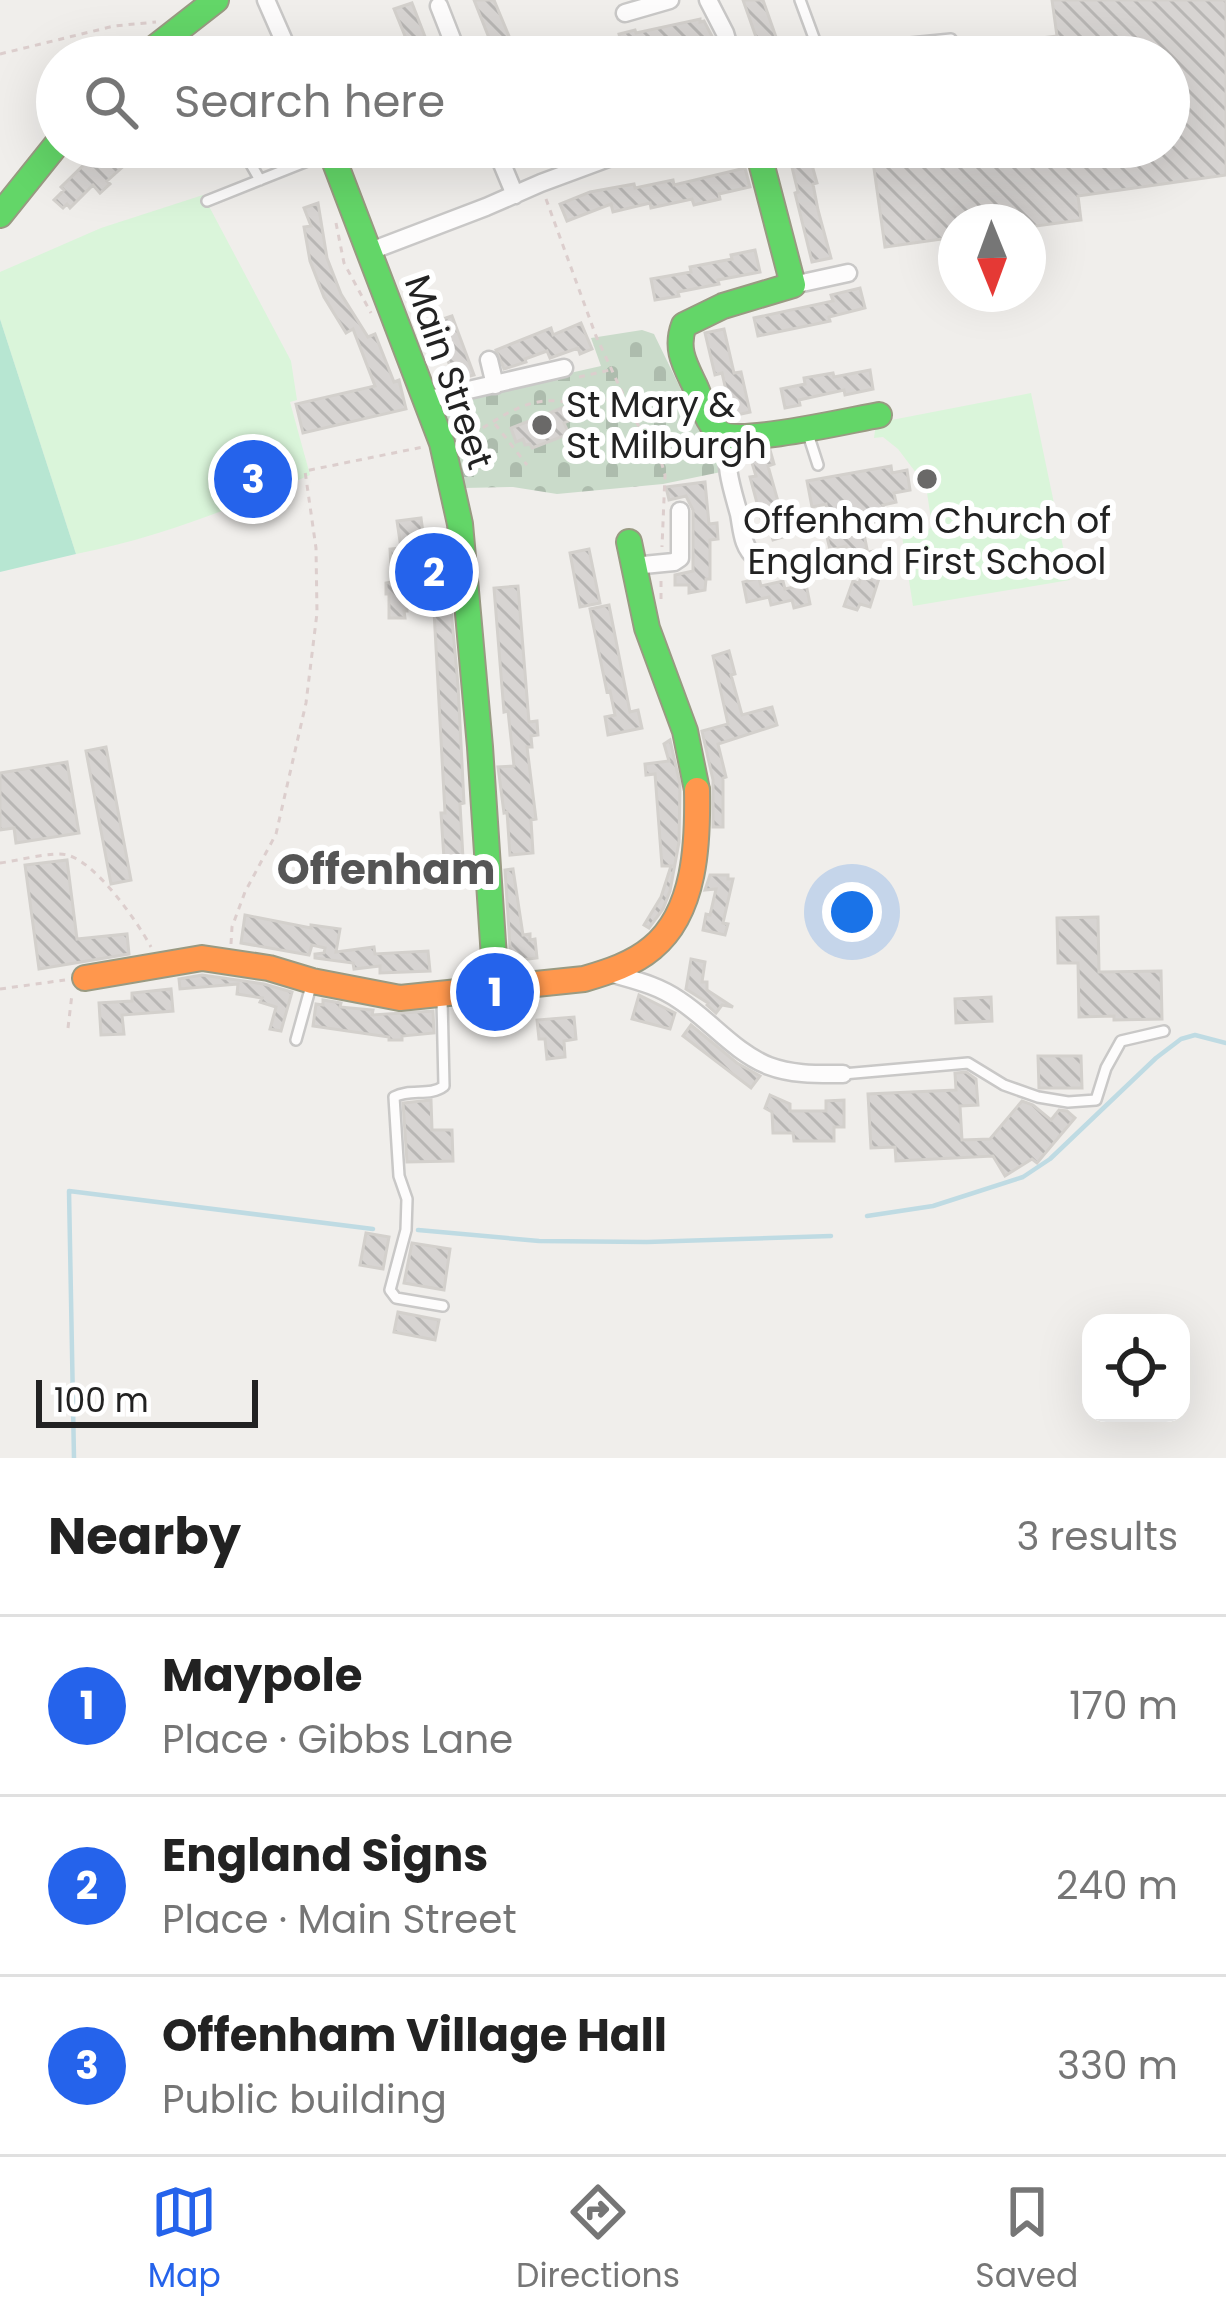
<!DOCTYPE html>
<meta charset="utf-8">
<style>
:root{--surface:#fff;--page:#f6f6f6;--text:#222;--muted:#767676;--line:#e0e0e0;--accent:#2563eb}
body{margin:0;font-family:Poppins,sans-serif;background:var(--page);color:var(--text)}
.controls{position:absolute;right:36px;bottom:36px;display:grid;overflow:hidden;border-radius:24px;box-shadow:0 12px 48px #0002}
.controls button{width:108px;height:108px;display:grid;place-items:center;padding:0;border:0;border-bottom:3px solid var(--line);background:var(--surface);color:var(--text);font:60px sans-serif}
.compass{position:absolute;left:938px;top:204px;width:108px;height:108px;border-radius:50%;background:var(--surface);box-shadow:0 12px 48px #0002;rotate:179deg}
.scale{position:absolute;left:36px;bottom:30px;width:222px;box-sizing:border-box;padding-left:12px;border:6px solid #222;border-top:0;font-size:33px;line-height:42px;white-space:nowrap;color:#222;-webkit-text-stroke:9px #fff;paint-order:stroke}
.you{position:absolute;left:852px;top:912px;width:42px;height:42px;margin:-30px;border:9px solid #fff;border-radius:50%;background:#1a73e8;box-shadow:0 0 0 18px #1a73e833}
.badge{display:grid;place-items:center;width:78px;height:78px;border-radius:50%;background:var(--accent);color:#fff;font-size:39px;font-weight:700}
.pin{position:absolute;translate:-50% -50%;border:6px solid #fff;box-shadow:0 3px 12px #0006}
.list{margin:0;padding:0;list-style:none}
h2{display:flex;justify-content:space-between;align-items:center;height:156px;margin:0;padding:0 48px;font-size:51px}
h2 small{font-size:39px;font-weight:400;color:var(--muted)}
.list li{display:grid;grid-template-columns:78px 1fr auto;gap:36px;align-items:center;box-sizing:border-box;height:180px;padding:0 48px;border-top:3px solid var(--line)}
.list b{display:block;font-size:45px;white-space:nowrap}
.list p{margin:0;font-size:39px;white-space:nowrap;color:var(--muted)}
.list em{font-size:39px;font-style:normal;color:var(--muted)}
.icon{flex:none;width:66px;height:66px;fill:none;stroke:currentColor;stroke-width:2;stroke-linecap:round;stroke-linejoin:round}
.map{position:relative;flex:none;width:1226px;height:1458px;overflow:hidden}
.search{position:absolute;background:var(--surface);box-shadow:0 12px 48px #0002;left:36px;right:36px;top:36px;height:132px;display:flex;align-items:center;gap:30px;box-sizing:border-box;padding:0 42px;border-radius:66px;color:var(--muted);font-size:45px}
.sheet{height:696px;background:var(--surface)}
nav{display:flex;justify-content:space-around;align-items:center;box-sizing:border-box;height:168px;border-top:3px solid var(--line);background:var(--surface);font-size:33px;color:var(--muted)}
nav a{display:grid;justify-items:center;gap:6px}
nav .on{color:var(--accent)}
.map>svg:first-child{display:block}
</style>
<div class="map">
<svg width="1226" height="1458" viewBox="0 0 1226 1458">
<defs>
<pattern id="cemetery-stones" width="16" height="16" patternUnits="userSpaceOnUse" patternTransform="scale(3)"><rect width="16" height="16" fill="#cadbca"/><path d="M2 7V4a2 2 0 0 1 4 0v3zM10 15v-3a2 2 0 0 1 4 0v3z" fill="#adbcad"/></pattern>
<pattern id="building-back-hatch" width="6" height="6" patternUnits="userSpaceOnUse" patternTransform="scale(3)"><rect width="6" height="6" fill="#d7d4d2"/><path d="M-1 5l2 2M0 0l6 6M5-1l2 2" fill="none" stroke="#b8b6b4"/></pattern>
</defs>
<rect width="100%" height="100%" fill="#f0eeeb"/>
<path fill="url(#cemetery-stones)" d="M 642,330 L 654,334 L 721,472 L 663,484 L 557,494 L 513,487 L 464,488 L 441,402 L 601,366 L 591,338 Z"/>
<path fill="#daf5da" d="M 203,195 L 291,361 L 297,400 L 290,402 L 310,475 C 233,508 158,538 76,554 L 0,319 L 0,272 L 101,228 Z
M 1031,393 L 1070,580 L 913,606 L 902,536 L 926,532 L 932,526 L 926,486 L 898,449 L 883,437 L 874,438 L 876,423 Z"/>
<path fill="#b7e6d2" d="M 0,319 L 76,554 L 0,572 Z"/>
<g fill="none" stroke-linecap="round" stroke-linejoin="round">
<path stroke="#bfdbe3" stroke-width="4.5" d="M 867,1216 L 933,1206 L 1023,1177 L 1050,1159 L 1156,1058 L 1181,1039 L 1195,1035 L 1226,1043
M 418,1230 L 539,1241 L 647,1242 L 831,1236
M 74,1458 L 69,1191 L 373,1229"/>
</g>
<path fill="url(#building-back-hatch)" stroke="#d3d0cc" stroke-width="3" d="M 474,0 L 494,0 L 511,41 L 493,48 Z
M 743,0 L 763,0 L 783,57 L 763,57 Z
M 1052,0 L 1226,0 L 1226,175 L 1078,196 L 1081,220 L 1028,227 L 1028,222 L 956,222 L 956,237 L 885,247 L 871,147 L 1169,147 L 1169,57 L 1044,57 L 1041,38 L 1057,36 Z
M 412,3 L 424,34 L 433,57 L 413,57 L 407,41 L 394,9 Z
M 700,19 L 700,22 L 704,21 L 713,38 L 624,53 L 619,34 L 635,30 L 636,33 Z
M 102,147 L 128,147 L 136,155 L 107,181 L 110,184 L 100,193 L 93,185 L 70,208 L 67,204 L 63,208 L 54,200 L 64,190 L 61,187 Z
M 790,147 L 807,147 L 817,183 L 813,184 L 818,210 L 831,258 L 812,262 L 795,193 L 798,192 L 790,159 L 793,158 Z
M 745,168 L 750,187 L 719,194 L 720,199 L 694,205 L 692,199 L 651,208 L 650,203 L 613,212 L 611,204 L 567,221 L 560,204 L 590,192 L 634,184 L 635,188 L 673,180 L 674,185 Z
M 318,203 L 327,258 L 341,294 L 368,337 L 375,334 L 394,382 L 399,380 L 406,409 L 303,433 L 296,404 L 375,386 L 353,329 L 346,333 L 324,297 L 310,261 L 304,227 L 311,226 L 304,208 Z
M 755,250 L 760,272 L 718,280 L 719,284 L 678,292 L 679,296 L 655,300 L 651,279 L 691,272 L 690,267 L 732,259 L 731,255 Z
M 860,288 L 865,308 L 829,317 L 830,321 L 758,336 L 754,318 L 833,301 L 831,295 Z
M 452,316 L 474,375 L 455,380 L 434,322 Z
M 581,323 L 592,349 L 580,354 L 578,348 L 550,358 L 547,351 L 525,359 L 526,362 L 504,369 L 496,350 L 551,328 L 553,335 Z
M 724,329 L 734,373 L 741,372 L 750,412 L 732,416 L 722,373 L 715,375 L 705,333 Z
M 870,370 L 873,389 L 845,395 L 844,390 L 799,400 L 800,405 L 785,408 L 781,389 L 805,384 L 804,378 L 833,373 L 834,377 Z
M 567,406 L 573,419 L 564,423 L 569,434 L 532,448 L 530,444 L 525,445 L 523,439 L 516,442 L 511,428 Z
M 770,450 L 774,464 L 768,466 L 783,519 L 788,518 L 793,534 L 773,540 L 766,517 L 761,518 L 750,477 L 756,476 L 749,453 Z
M 273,454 L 285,482 L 232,504 L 221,476 Z
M 891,466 L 892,473 L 907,470 L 910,490 L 894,493 L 896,502 L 883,505 L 885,513 L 873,515 L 874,522 L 862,524 L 867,549 L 847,552 L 846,546 L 830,550 L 827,537 L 832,536 L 826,504 L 812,507 L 807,481 Z
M 705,482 L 709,524 L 717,523 L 718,539 L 710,540 L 710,579 L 706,579 L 705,590 L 689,593 L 689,585 L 675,585 L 675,575 L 693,571 L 693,510 L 686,496 L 669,500 L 666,487 Z
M 421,518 L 423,533 L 414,534 L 417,557 L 404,558 L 407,611 L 404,611 L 405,618 L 389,618 L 389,594 L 386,594 L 386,583 L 392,582 L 390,549 L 401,548 L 397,521 Z
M 589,549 L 600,603 L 580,607 L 570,553 Z
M 884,549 L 888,567 L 882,569 L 870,607 L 860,604 L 857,610 L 844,606 L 853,581 L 859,583 L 861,577 L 871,580 L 864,553 Z
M 443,554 L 446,554 L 458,685 L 464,803 L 460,804 L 463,858 L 444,859 L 441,813 L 445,813 L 434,611 L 423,611 L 428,557 L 442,558 Z
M 759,578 L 761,586 L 783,581 L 785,589 L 806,584 L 810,604 L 794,608 L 792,600 L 771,605 L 769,597 L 747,602 L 743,582 Z
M 518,586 L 529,722 L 537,721 L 538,735 L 531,736 L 532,747 L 527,747 L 536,819 L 531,820 L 533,853 L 510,855 L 507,812 L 504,813 L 498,767 L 514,766 L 508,711 L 504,712 L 494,588 Z
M 609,605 L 630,712 L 638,710 L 642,728 L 608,735 L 605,717 L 615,715 L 610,691 L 607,692 L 590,609 Z
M 729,651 L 735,674 L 731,675 L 742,715 L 772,707 L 777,725 L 718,744 L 726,777 L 723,778 L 723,827 L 713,827 L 713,780 L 702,731 L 728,724 L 713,656 Z
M 670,740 L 680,784 L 679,842 L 670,891 L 663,909 L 649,928 L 644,925 L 661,897 L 671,866 L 662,866 L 655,774 L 646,775 L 645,764 L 669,761 L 664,744 Z
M 106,747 L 131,880 L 111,884 L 86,751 Z
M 67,762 L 79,833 L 16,843 L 14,828 L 0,830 L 0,773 Z
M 67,860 L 77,939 L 127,934 L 129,954 L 39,969 L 25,865 Z
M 513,869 L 523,935 L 530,934 L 530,940 L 535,939 L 537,958 L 511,961 L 505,870 Z
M 710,875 L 728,875 L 728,879 L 733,879 L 723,923 L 728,924 L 725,935 L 703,930 L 706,914 L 710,915 L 716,889 L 705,890 Z
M 245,915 L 311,928 L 311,925 L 340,929 L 336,952 L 374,947 L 375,954 L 428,951 L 430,971 L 380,973 L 380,966 L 354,969 L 353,963 L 315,958 L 315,954 L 324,953 L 325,948 L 312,945 L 309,955 L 241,943 Z
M 1098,917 L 1099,972 L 1161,971 L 1162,1019 L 1114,1020 L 1114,1016 L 1079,1017 L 1078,963 L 1058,963 L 1057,918 Z
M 691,959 L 705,962 L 702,982 L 707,982 L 707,990 L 733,1007 L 722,1005 L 716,1013 L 707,1005 L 708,1003 L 686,989 Z
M 202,975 L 264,984 L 292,992 L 281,1031 L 270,1029 L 276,1007 L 260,1002 L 262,998 L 237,994 L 238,984 L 180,989 L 179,979 Z
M 171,989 L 173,1011 L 122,1015 L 124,1034 L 101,1035 L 99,1003 L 132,1001 L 132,993 Z
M 639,995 L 675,1013 L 670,1029 L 632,1019 Z
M 991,997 L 992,1021 L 956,1023 L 955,999 Z
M 323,1000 L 341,1003 L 340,1007 L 373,1010 L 372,1015 L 433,1011 L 434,1033 L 402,1036 L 402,1040 L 389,1040 L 389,1037 L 313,1026 L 316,1004 L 323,1005 Z
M 574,1017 L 576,1039 L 564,1041 L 565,1057 L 547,1059 L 545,1039 L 539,1039 L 537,1020 Z
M 691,1025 L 737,1063 L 760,1076 L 751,1088 L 683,1036 Z
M 1038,1056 L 1081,1056 L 1082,1088 L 1039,1088 Z
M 966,1072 L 976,1079 L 978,1105 L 960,1106 L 962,1140 L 990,1139 L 1022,1101 L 1033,1105 L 1051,1120 L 1059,1110 L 1067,1111 L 1075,1118 L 1037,1163 L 1032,1159 L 1005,1176 L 993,1156 L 896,1161 L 895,1147 L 871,1148 L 868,1094 L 956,1090 L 955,1073 Z
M 770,1095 L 790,1104 L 790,1111 L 826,1111 L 826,1101 L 844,1100 L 844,1127 L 834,1127 L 834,1141 L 794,1141 L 793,1133 L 773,1133 L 772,1112 L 765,1108 Z
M 431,1100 L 432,1130 L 452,1130 L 453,1161 L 407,1162 L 403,1103 Z
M 366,1233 L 389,1237 L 383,1269 L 360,1265 Z
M 412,1243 L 450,1249 L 444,1290 L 404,1283 Z
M 398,1312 L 439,1320 L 435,1340 L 394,1332 Z"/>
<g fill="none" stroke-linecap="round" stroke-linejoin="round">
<g stroke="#c9c8c7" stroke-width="14">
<path id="lane" d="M 800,0 L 821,57
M 819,52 L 951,39
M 241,147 L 260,180
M 849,147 L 853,158
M 207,201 L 330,152
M 807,431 L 818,465
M 442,999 L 444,1086 C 430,1097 410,1088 394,1097 L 399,1176 L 407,1199 L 406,1230 L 390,1290 L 396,1298 L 443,1306
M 296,1040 L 311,986
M 843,1074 L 968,1063 L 1004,1085 L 1038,1097 L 1068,1102 L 1096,1100 L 1106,1068 L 1121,1041 L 1164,1031"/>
</g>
<g stroke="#c9c8c7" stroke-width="21">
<path id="street" d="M 266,0 L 291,57
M 708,0 L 725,33 L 732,57
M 439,6 L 459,57
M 625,13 L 670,0
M 495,147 L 515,195
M 368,252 L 486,207 L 541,183 L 622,153 L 691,147
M 793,285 L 848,273
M 489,360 L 495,385
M 425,400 L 564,368
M 728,438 C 725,469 731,485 739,514 C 742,529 742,548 756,558 C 770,568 834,565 853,565
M 633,566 L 674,562 L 680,558 L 680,511
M 610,973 C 634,980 658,985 679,1000 C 710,1020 734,1052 769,1066 C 793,1075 818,1074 843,1074"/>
</g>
<g stroke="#999a82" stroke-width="28">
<path id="fast" d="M 143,57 L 216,0
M 329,147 L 442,443 L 460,524 L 480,747 L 496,988
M 757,147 L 793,285 L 723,306 L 684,325 C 675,349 685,365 695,386 C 702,401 707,426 722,434 C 744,445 850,420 879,415
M 0,215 L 57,144
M 629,542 L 647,628 L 685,731 L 697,790"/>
</g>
<g stroke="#999a82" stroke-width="28">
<path id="slow" d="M 85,978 L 202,958 L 269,968 L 312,981 L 400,998 L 584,979 C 608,972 633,964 652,948 C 696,912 698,842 697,790"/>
</g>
<path stroke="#dccecd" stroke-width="3" stroke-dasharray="6 6" stroke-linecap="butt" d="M 0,54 L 114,26 L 156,22
M 546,199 L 596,336 L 635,420 L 661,461 L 665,475 L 662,547
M 336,223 L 344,263 L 371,313
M 579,377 L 610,370
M 495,424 L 527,465
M 462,440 C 506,416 533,387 585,408 L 623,394
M 661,581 L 661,601
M 0,863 C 17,861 52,851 67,855 C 96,862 137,921 151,947
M 231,944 L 232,927 L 245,892 L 276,834 L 306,703 L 317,613 L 316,548 L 305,471 L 423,447
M 0,989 L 65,980
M 68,1028 L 72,994"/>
<use href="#lane" stroke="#fdfcfc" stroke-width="9"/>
<use href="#street" stroke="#fdfcfc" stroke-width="16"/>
<use href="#fast" stroke="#63d668" stroke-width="24"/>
<use href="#slow" stroke="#ff974d" stroke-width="24"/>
</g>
<g fill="#6a6968" stroke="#fff" stroke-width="4.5">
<circle cx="542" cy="425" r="12"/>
<circle cx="927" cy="479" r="12"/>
</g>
<g text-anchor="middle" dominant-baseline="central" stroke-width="12" stroke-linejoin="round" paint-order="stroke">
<g font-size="36" fill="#222" stroke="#fff">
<text transform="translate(449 372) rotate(71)">Main Street</text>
</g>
<g font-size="36" fill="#222" stroke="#fff" text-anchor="start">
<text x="566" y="404">St Mary &amp;<tspan x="566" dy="41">St Milburgh</tspan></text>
<text x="927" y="520" text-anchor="middle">Offenham Church of<tspan x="927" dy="41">England First School</tspan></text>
</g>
<g font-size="42" font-weight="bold" fill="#555" stroke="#fff">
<text x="386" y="869">Offenham</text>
</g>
</g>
</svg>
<div class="controls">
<button><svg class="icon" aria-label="locate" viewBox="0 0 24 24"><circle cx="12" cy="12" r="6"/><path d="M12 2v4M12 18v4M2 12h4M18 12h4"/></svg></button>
</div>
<svg class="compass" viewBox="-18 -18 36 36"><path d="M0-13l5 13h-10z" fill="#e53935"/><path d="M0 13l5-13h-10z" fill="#767676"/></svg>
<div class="scale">100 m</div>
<div class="you"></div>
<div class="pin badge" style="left:495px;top:992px">1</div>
<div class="pin badge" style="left:434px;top:572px">2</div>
<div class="pin badge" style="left:253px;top:479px">3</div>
<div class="search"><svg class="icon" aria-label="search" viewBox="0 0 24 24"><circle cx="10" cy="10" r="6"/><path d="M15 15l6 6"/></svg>Search here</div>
</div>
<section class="sheet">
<h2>Nearby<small>3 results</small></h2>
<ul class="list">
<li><span class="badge">1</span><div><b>Maypole</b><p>Place · Gibbs Lane</p></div><em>170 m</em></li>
<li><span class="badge">2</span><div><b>England Signs</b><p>Place · Main Street</p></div><em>240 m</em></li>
<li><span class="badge">3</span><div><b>Offenham Village Hall</b><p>Public building</p></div><em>330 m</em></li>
</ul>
</section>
<nav>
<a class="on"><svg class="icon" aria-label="map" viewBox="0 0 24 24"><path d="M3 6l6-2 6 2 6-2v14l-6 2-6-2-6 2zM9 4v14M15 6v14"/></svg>Map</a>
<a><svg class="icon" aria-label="directions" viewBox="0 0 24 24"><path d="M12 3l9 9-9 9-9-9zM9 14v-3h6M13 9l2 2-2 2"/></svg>Directions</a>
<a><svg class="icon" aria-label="saved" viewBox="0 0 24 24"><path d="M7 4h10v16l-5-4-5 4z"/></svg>Saved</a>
</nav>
